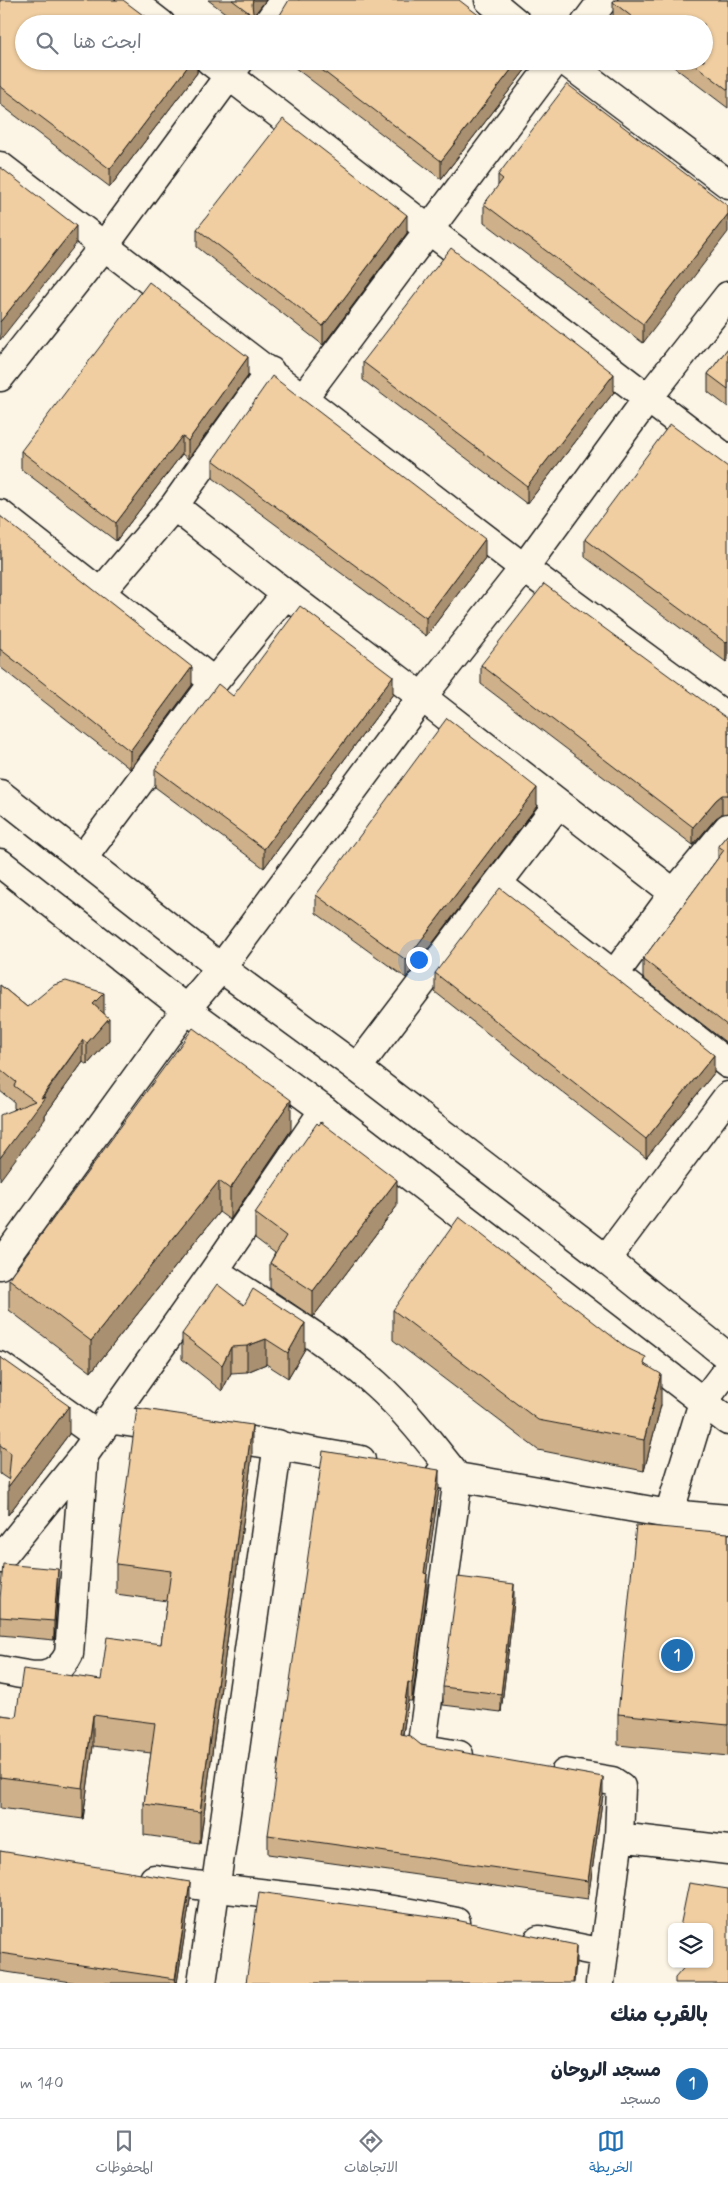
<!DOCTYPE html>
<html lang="ar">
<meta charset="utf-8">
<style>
:root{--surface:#fff;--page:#f6f6f7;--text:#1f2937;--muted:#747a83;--line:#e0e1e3;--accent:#1f6fb2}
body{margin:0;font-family:Mynerve,"Playpen Sans Arabic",sans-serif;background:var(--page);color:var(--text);direction:rtl}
.controls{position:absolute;right:15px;bottom:15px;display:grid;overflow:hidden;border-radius:8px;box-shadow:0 1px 4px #0004}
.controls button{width:45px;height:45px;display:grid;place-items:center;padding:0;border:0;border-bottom:1px solid var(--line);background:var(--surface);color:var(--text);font:25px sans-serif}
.you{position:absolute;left:418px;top:959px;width:18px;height:18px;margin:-12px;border:4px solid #fff;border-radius:50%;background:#1a73e8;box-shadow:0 0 0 8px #1a73e833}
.badge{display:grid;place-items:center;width:32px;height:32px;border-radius:50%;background:var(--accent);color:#fff;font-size:16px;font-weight:700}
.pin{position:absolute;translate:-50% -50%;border:2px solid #fff;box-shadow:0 1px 5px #0006}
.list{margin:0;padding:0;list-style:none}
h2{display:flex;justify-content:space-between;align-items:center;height:65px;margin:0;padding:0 20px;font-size:21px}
h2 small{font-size:16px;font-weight:400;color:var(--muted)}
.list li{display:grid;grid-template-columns:32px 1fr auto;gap:15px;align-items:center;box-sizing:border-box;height:70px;padding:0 20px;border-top:1px solid var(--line)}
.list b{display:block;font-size:19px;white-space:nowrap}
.list p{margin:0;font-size:16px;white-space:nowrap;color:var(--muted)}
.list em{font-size:16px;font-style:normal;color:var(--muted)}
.icon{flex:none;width:28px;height:28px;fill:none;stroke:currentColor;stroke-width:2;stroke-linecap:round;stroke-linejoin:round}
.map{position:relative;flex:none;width:728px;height:1983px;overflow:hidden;direction:ltr}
.search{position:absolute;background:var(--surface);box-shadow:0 1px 4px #0004;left:15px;right:15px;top:15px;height:55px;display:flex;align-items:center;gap:12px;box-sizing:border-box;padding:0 18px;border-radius:28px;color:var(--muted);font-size:19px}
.sheet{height:135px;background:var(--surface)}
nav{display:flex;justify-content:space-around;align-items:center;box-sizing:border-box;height:70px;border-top:1px solid var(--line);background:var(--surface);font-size:14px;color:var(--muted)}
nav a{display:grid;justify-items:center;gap:2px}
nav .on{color:var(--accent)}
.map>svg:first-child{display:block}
</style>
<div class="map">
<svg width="728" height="1983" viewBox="0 0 728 1983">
<rect width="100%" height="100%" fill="#fcf5e5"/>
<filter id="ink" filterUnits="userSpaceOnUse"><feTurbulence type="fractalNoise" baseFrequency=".02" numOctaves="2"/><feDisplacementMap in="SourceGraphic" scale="10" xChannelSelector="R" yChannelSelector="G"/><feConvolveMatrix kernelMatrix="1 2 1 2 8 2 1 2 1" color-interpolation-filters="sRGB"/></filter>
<g filter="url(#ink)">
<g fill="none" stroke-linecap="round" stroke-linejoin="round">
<g stroke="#1c1c1c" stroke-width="31">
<path id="street" d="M 130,0 L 161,24
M 267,24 L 284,0
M 585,24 L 603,0
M 210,61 L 728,460
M 0,166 L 524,568 L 728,718
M 0,377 L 104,246 L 239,62
M 303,398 L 555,61
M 174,506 L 286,594 L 422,697 L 674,893
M 0,514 L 214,682
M 100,593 L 174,506 L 270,371
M 83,858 L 214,682 L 286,594
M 498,884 L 728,1064
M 614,975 L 674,893 L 728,828
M 357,1068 L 558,804
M 606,1259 L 728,1096
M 0,1265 L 186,1009 L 221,968 L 422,697 L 524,568 L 648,398 L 728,296
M 214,1271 C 269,1307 327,1340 376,1384 C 407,1412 432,1445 458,1478 L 423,1736 L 423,1745 L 430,1750 L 459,1755
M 0,1366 L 97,1435
M 108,1419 L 173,1429
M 216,1435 L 361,1460
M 440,1474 L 669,1514 L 728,1519
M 669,1514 L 703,1402 L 728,1369
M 0,1559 L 84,1455 L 214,1271 L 324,1110
M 0,1670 C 29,1675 53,1686 69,1654 L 84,1455
M 565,1773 L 612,1781 L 621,1787 L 619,1837 L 600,1983
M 619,1837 L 728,1850
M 154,1879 C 254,1895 357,1900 456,1922
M 539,1940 L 604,1953
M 202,1983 L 278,1444"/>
</g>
<g stroke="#1c1c1c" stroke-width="31">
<path id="secondary" d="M 489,0 L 518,24
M 565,61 L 728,184
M 0,794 L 221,968 L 357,1068 L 606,1259 L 728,1357
M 0,863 L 186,1009 L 324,1110 L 728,1421"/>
</g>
<use href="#street" stroke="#fcf5e5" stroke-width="28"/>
<use href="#secondary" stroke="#fcf5e5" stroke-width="28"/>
</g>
<path fill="#ceb18a" stroke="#1c1c1c" d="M 0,0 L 197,61 L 197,73 L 110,187 L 0,104 Z
M 208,0 L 266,0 L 255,14 L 258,19 L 265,21 L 490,24 L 240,24 Z
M 613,0 L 728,0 L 728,108 L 666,61 L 704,61 L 704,24 L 617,24 L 613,21 Z
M 286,61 L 526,61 L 526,69 L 441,179 Z
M 498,175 L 728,206 L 643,343 L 484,222 L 484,204 L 498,187 Z
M 197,229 L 407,233 L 323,345 L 197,247 Z
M 728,348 L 728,407 L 708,392 L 708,374 Z
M 363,362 L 614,392 L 527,504 L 363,380 Z
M 248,376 L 188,459 L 182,454 L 116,541 L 21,469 L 21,451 Z
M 213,460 L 485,558 L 426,636 L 213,478 Z
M 728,467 L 726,662 L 585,557 L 585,539 Z
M 0,516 L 192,685 L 130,769 L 0,667 Z
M 481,665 L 728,719 L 728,813 L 722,814 L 716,818 L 693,845 L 481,684 Z
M 393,694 L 264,868 L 155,787 L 155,769 L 233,696 Z
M 537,806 L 406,978 L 316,913 L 316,895 Z
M 728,834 L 728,1044 L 643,978 L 643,959 L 718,858 L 718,846 Z
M 435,973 L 714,1073 L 646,1158 L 435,992 Z
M 0,985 L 27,1007 L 104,1013 L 109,1040 L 87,1065 L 83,1062 L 45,1115 L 45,1119 L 15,1109 L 14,1108 L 14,1102 L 0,1091 Z
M 291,1130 L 230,1220 L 219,1212 L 91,1372 L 9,1310 L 9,1279 Z
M 397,1206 L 313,1317 L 270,1288 L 270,1263 L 275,1253 L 255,1238 L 255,1213 Z
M 244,1305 L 305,1349 L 288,1378 L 266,1364 L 247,1372 L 231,1373 L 222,1391 L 182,1359 L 182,1334 Z
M 393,1310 L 646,1365 L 661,1405 L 644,1471 L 538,1450 L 393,1340 Z
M 0,1357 L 69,1434 L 8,1515 L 9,1480 L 0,1474 Z
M 252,1456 L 200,1843 L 144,1835 L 144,1804 L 151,1753 L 93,1746 L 83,1819 L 0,1808 L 0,1715 L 16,1717 L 101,1680 L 161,1644 L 167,1601 L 116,1594 L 116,1564 Z
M 439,1489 L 426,1573 L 427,1592 L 412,1701 L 408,1701 L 403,1735 L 421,1745 L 603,1795 L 588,1899 L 268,1854 L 268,1835 Z
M 728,1533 L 728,1756 L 618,1745 L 618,1714 Z
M 58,1587 L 54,1640 L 0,1635 L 0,1599 Z
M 514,1602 L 501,1712 L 443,1705 L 443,1687 Z
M 0,1851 L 190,1900 L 177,1983 L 78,1983 L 0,1971 Z"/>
<path fill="#a89071" stroke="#1c1c1c" d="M 253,0 L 266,0 L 254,15 L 252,15 L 252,4 Z
M 192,61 L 197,61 L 197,73 L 110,187 L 110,169 Z
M 518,61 L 526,61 L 526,69 L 441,179 L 441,161 Z
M 728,214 L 728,232 L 643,343 L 643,324 Z
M 407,215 L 407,233 L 323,345 L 323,326 Z
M 76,226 L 76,244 L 0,340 L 0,322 Z
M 248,357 L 248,376 L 188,459 L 188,441 Z
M 614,374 L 614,392 L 527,504 L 527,486 Z
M 182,436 L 182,454 L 116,541 L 116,523 Z
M 485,539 L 485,558 L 426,636 L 426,618 Z
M 728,641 L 728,660 L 726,662 L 726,643 Z
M 192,667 L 192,685 L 130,769 L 130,751 Z
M 393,676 L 393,694 L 264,868 L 264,849 Z
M 537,788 L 537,806 L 406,978 L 406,960 Z
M 722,795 L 722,814 L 716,818 L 693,845 L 693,827 L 716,800 Z
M 104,993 L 104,1016 L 93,1004 Z
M 109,1018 L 109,1040 L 87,1065 L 87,1043 Z
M 83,1040 L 83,1062 L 45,1115 L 45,1119 L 0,1180 L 0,1158 Z
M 714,1055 L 714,1073 L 646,1158 L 646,1139 Z
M 291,1100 L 291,1130 L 230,1220 L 230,1189 Z
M 397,1180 L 397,1206 L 313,1317 L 313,1291 Z
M 219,1181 L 219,1212 L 91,1372 L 91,1341 Z
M 305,1323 L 305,1349 L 288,1378 L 288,1353 Z
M 266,1339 L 266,1364 L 247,1372 L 247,1346 Z
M 231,1347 L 231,1373 L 222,1391 L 222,1365 Z
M 661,1374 L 661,1405 L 644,1471 L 644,1440 Z
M 69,1406 L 69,1434 L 8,1515 L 8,1487 Z
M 252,1425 L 252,1456 L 200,1843 L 200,1812 Z
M 439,1470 L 439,1489 L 424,1591 L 424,1573 Z
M 58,1569 L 58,1587 L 54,1640 L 54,1621 Z
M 427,1574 L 427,1592 L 412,1701 L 412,1683 Z
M 514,1584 L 514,1602 L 501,1712 L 501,1694 Z
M 408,1682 L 408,1701 L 400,1752 L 400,1734 Z
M 93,1715 L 93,1746 L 83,1819 L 83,1788 Z
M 603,1777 L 603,1795 L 588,1899 L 588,1881 Z
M 190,1882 L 190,1900 L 177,1983 L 175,1983 Z
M 576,1945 L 576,1963 L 574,1983 L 573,1983 Z"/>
<path fill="#f0cea1" stroke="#1c1c1c" d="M 0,0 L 123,0 L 155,24 L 24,24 L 24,61 L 192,61 L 110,169 L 0,86 Z
M 232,0 L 253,0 L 252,4 L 253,13 L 258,19 L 265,21 L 273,20 L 280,15 L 289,0 L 459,0 L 490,24 L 264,24 Z
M 615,0 L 728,0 L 728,90 L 690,61 L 704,61 L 704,24 L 641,24 L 613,2 Z
M 310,61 L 518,61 L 441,161 Z
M 567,84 L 728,206 L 728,214 L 643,324 L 484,204 L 503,179 L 498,175 Z
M 283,119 L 407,215 L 323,326 L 197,229 Z
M 0,167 L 76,226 L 0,322 Z
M 451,248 L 614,374 L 527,486 L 363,362 Z
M 149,282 L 248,357 L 188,441 L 182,436 L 116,523 L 21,451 Z
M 728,348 L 728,389 L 708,374 Z
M 272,376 L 485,539 L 426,618 L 213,460 Z
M 670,424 L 728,467 L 728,641 L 726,643 L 585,539 Z
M 0,516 L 192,667 L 130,751 L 0,649 Z
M 544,584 L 728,719 L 728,795 L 722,795 L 716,800 L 693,827 L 481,665 Z
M 300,606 L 393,676 L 264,849 L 155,769 L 218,684 L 233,696 Z
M 447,718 L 537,788 L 406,960 L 316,895 Z
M 728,834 L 728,1026 L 643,959 L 724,850 L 718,846 Z
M 500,888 L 714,1055 L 646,1139 L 435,973 Z
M 66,981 L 104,993 L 93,1004 L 109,1018 L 87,1043 L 83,1040 L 41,1098 L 45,1097 L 0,1158 L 0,1115 L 35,1101 L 14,1086 L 16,1082 L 0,1069 L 0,985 L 27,1007 L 54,985 Z
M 193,1028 L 291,1100 L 230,1189 L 219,1181 L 91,1341 L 9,1279 Z
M 321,1122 L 397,1180 L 313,1291 L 270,1263 L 286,1236 L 255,1213 L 317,1123 L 319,1125 Z
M 459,1217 L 627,1348 L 646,1357 L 644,1364 L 661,1374 L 644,1440 L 538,1420 L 393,1310 Z
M 217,1284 L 244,1305 L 253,1289 L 305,1323 L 288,1353 L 266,1339 L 247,1346 L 231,1347 L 222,1365 L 182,1334 Z
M 0,1357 L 69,1406 L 8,1487 L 11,1453 L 0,1445 Z
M 137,1408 L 252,1425 L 200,1812 L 144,1804 L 155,1723 L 93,1715 L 83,1788 L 0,1777 L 0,1715 L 16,1717 L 23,1669 L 101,1680 L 107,1637 L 161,1644 L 171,1571 L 116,1564 Z
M 323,1451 L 439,1470 L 424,1573 L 427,1574 L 412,1683 L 408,1682 L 400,1734 L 410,1736 L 421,1745 L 603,1777 L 588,1881 L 268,1835 Z
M 636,1525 L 728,1533 L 728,1725 L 618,1714 Z
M 3,1564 L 58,1569 L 54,1621 L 0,1617 L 0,1599 Z
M 458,1577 L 514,1584 L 501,1694 L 443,1687 Z
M 0,1851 L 190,1882 L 175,1979 L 0,1953 Z
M 689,1883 L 728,1889 L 728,1983 L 675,1983 L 675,1978 L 687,1964 L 709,1964 L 709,1927 L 680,1927 Z
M 259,1892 L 451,1919 L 576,1945 L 573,1983 L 246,1983 Z"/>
</g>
</svg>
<div class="controls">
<button><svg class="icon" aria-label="layers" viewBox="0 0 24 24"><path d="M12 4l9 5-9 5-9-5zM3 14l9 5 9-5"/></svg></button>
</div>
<div class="you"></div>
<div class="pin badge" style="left:677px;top:1655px">1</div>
<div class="search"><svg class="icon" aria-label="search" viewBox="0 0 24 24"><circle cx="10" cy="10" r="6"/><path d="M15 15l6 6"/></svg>ابحث هنا</div>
</div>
<section class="sheet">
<h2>بالقرب منك<small></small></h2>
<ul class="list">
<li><span class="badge">1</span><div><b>مسجد الروحان</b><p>مسجد</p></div><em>140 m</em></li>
</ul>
</section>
<nav>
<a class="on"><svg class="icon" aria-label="map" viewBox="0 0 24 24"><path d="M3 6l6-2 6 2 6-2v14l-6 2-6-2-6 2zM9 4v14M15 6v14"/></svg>الخريطة</a>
<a><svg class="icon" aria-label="directions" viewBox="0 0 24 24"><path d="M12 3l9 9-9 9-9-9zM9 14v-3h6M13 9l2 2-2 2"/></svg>الاتجاهات</a>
<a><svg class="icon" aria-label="saved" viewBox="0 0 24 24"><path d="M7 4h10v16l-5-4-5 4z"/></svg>المحفوظات</a>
</nav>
